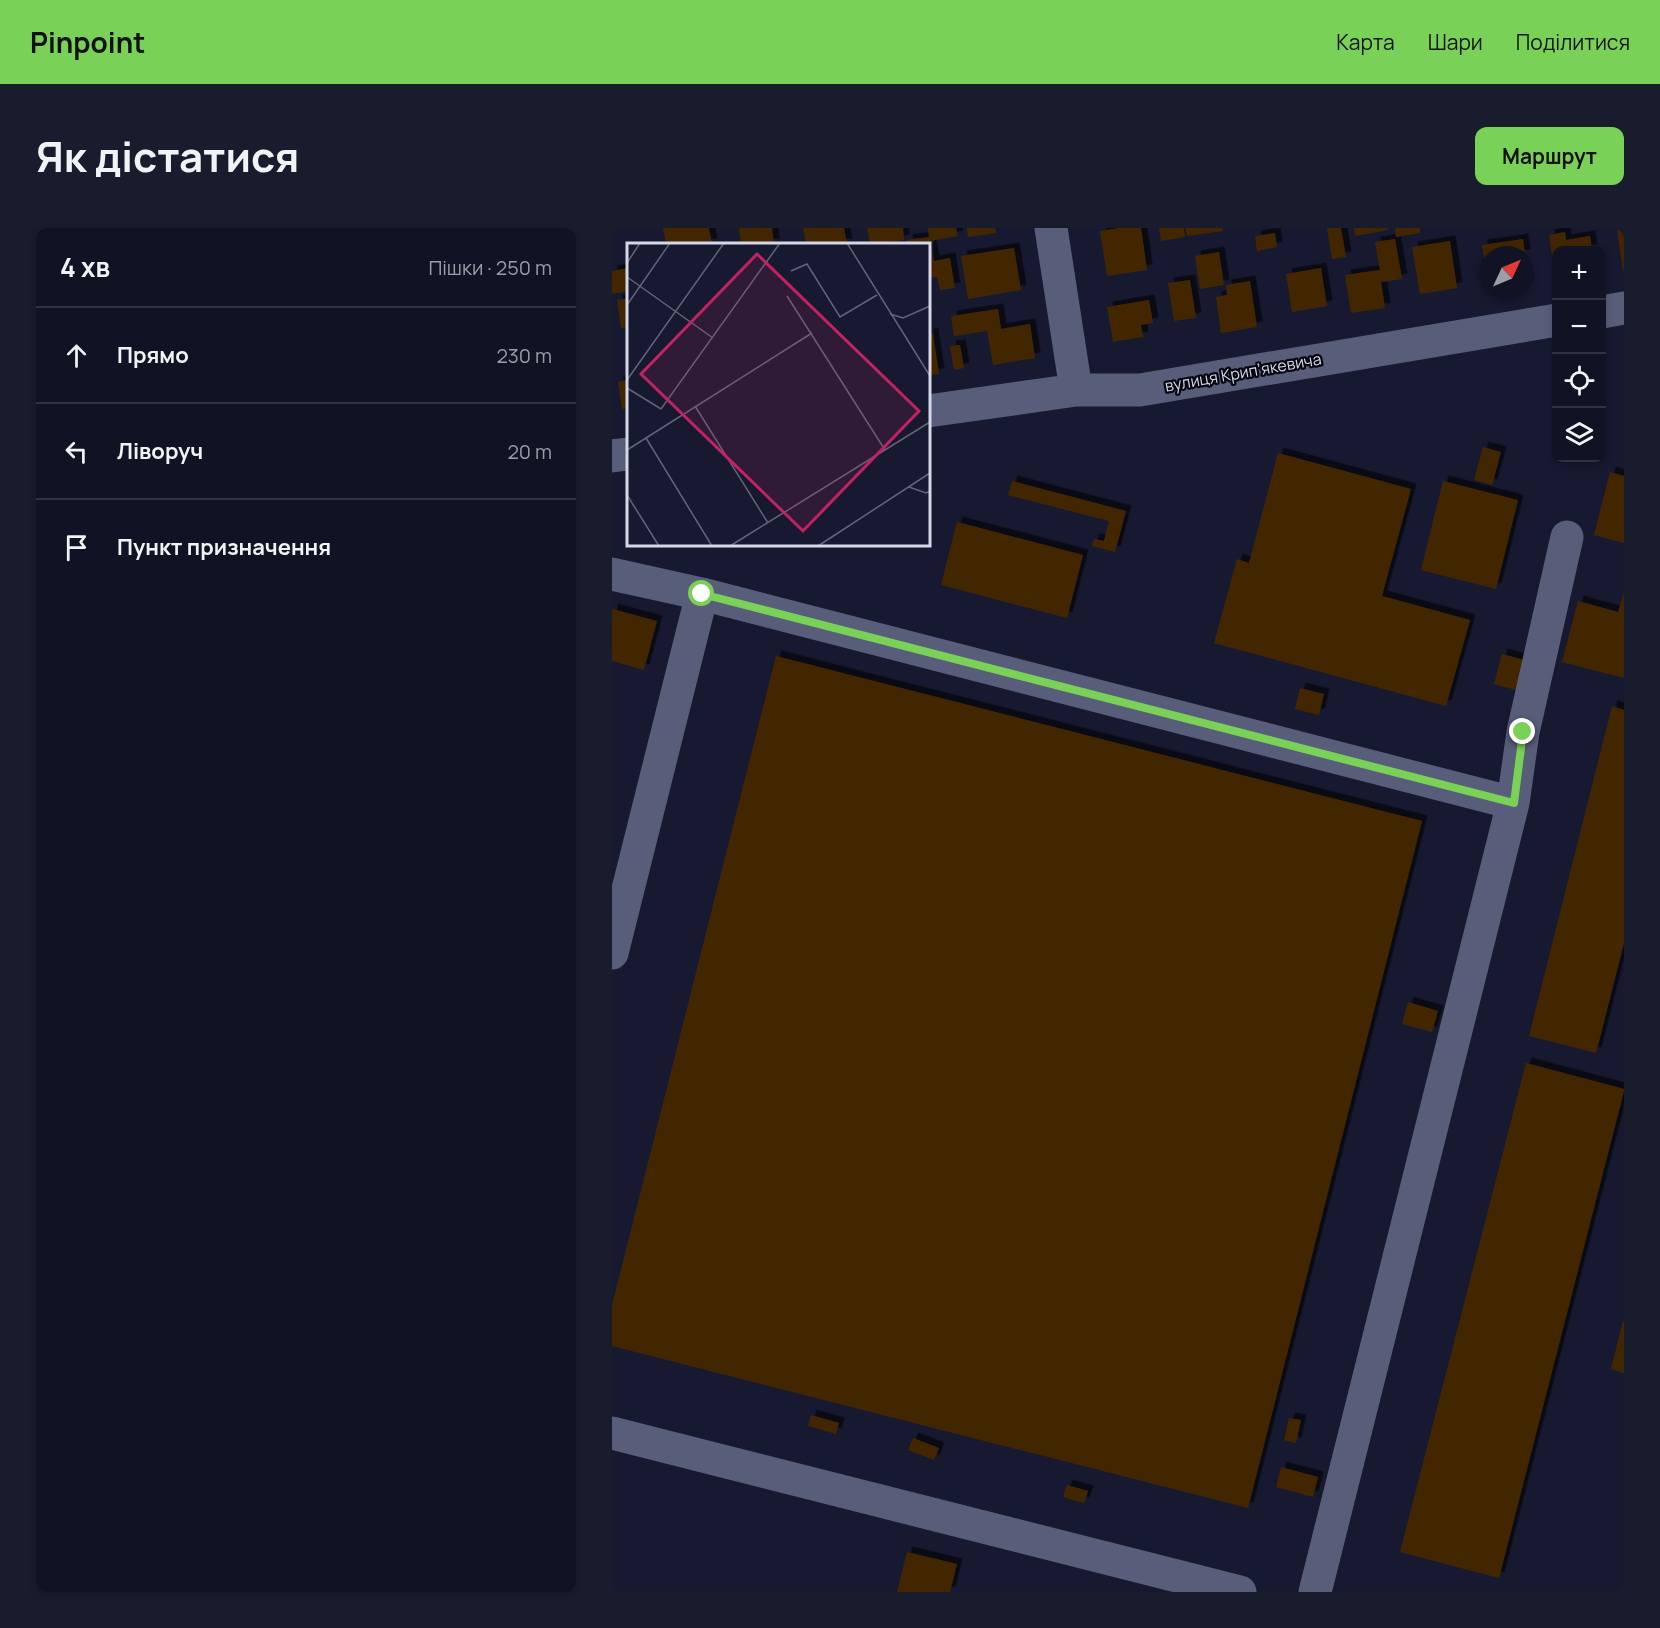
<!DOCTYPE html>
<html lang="uk">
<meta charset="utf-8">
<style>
:root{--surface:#101324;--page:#191c2c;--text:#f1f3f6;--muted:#9c9ea6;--line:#303241;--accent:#7ad157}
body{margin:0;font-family:Manrope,sans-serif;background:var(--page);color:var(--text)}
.controls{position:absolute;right:18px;top:18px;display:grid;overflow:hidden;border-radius:12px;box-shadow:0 3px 9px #0003}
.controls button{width:54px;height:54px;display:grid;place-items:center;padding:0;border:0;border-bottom:2px solid var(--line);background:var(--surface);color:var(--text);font:30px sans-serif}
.compass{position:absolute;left:868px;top:18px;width:54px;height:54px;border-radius:50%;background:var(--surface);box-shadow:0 3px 9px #0003;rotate:46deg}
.stop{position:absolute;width:18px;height:18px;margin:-14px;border:4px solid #7ad157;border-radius:50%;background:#fff}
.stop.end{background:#7ad157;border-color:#fff;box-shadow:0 2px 6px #0008}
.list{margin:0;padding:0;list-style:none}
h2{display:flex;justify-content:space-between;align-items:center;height:78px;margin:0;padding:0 24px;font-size:26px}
h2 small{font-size:20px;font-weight:400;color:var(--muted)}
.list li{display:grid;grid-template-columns:39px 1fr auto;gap:18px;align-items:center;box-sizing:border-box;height:96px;padding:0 24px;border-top:2px solid var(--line)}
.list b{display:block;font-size:22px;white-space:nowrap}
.list em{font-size:20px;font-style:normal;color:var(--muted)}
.icon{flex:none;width:33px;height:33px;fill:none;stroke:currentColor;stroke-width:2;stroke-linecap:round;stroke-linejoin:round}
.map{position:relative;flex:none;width:1012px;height:1364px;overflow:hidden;border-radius:12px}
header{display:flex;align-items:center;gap:36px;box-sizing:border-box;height:84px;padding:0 30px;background:var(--accent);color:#111}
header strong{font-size:28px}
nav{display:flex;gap:33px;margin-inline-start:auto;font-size:21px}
.intro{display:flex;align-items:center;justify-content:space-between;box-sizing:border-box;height:144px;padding:0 36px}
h1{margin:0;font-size:42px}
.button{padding:15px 27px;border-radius:12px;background:var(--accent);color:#111;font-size:21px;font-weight:700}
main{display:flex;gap:36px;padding:0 36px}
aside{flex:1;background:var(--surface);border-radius:12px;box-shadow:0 3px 9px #0003}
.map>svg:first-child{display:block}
</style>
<header>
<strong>Pinpoint</strong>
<nav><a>Карта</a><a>Шари</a><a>Поділитися</a></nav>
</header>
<div class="intro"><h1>Як дістатися</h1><a class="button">Маршрут</a></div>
<main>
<aside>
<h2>4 хв<small>Пішки · 250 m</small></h2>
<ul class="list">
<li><svg class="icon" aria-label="ahead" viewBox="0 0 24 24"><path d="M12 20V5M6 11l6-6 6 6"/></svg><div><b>Прямо</b></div><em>230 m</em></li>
<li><svg class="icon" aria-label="left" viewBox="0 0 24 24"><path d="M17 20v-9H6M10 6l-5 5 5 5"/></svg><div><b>Ліворуч</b></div><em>20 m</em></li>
<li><svg class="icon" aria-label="arrive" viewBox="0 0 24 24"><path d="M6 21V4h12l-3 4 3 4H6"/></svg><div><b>Пункт призначення</b></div></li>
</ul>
</aside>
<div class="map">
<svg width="1012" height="1364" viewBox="0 0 1012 1364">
<defs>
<filter id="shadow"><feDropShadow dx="5.5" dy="-5.5" stdDeviation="0" flood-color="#0009"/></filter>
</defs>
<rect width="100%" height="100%" fill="#161930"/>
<path fill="#432801" filter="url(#shadow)" d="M 51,0 L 97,0 L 100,16 L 54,16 Z
M 127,0 L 160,0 L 162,16 L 129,16 Z
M 191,0 L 232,0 L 235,16 L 194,16 Z
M 255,0 L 291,0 L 292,12 L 258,16 Z
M 316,0 L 344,0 L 346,8 L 318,13 L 322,33 L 338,30 L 343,60 L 328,62 L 325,49 L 316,50 L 316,16 L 296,16 L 295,12 L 317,9 Z
M 355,0 L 383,0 L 384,5 L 356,9 Z
M 508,0 L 529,0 L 535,42 L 495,48 L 488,3 Z
M 547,0 L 572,0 L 573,9 L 549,13 Z
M 573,0 L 610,0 L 611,3 L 575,8 Z
M 715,0 L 729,0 L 734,29 L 720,31 Z
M 742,0 L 776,0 L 776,2 L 743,8 Z
M 783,0 L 808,0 L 808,5 L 784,9 Z
M 1012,1 L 1012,42 L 1011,42 L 1005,2 Z
M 953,4 L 954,12 L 978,8 L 980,22 L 945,22 L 943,49 L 937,7 Z
M 663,5 L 665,19 L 645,23 L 643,8 Z
M 783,11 L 790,51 L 769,54 L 773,80 L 739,85 L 733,47 L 768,42 L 763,14 Z
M 911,11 L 913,27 L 877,27 L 876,56 L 870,17 Z
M 838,13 L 845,60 L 808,66 L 800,19 Z
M 402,20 L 409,62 L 356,71 L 349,28 Z
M 607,24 L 612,57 L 588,61 L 583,28 Z
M 16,40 L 16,63 L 0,66 L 0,43 Z
M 709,40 L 715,78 L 680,84 L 674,46 Z
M 578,52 L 584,90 L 562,93 L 556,55 Z
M 638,53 L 645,99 L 609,105 L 604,69 L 615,67 L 614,57 Z
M 16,70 L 16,99 L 9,100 L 5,72 Z
M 537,72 L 541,95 L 529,97 L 531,109 L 501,114 L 495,79 Z
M 386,81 L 389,101 L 418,96 L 423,130 L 381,137 L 375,103 L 342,108 L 339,88 Z
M 316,106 L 321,106 L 327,146 L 316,147 Z
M 348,117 L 352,140 L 342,142 L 338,118 Z
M 16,152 L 16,180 L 10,181 L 6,154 Z
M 871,219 L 889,224 L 880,257 L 862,252 Z
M 666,225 L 799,261 L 770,368 L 858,392 L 834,478 L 602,415 L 625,331 L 637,335 Z
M 998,244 L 1012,248 L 1012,315 L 982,307 Z
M 400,253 L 514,283 L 503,324 L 480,318 L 482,311 L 492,313 L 497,293 L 396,267 Z
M 831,253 L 906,272 L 884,361 L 809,342 Z
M 345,294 L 471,327 L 455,390 L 329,357 Z
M 1012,365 L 1012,450 L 950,434 L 966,373 L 1006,384 Z
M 0,381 L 45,393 L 32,442 L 0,433 Z
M 890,426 L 912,432 L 904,462 L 882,456 Z
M 164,428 L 810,593 L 636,1280 L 0,1118 L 0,1077 Z
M 688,460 L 712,466 L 707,487 L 683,481 Z
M 1000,478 L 1012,482 L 1012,715 L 984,825 L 917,808 Z
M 796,774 L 826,783 L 820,804 L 790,796 Z
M 914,835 L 1012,861 L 1012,863 L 887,1350 L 788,1324 Z
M 1011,1093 L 1012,1093 L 1012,1145 L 999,1141 Z
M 199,1187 L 227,1195 L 224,1206 L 196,1198 Z
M 677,1190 L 689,1192 L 684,1215 L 672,1212 Z
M 301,1210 L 327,1220 L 322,1232 L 296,1222 Z
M 669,1239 L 706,1249 L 701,1269 L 664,1259 Z
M 455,1257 L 476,1263 L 472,1275 L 451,1269 Z
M 295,1324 L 345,1336 L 338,1364 L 285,1364 Z"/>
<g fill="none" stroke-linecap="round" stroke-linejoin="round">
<path stroke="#585e7a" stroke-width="33" d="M 439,0 L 464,162
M 990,84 L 1012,80
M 316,183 L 464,162 L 528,162 L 945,92
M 0,228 L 16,226
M 0,346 L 90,366 L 901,575
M 0,725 L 90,366
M 0,1205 L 628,1364
M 703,1364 L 901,575 L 911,504 L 955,309"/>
</g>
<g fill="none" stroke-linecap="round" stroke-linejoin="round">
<path stroke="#7ad157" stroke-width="8" d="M 90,366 L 902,575 L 911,504"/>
</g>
<g text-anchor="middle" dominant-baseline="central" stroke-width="4.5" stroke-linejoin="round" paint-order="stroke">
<g font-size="16" fill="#d5d8e9" stroke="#05050f">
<text transform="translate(631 144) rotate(-10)">вулиця Крипʼякевича</text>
</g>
</g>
<g transform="translate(15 15)">
<rect width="303" height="303" fill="#161930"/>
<path fill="none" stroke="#62657a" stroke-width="1.5" d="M 220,0 L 303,133M 0,20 L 13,0M 164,28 L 180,21 L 213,74 L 250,52M 0,34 L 86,95M 160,53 L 258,207M 0,62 L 43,0M 263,71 L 276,75 L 303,63M 0,137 L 97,0M 0,145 L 34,166 L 153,0M 68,163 L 141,280M 19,195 L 85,303M 0,207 L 185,90M 282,244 L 299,250 L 303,248M 0,252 L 32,303M 103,303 L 303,179M 191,303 L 303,230"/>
<path fill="#c32262" fill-opacity="0.15" stroke="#c32262" stroke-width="3" d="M 130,11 L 292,168 L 176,288 L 14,131 Z"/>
<rect width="303" height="303" fill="none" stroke="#d5d8e9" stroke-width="3"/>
</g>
</svg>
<div class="controls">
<button>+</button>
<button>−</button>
<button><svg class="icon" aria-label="locate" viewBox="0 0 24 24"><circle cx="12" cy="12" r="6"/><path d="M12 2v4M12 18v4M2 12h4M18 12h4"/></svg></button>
<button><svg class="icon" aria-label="layers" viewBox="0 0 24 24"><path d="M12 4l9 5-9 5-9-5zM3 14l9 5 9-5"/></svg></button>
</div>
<svg class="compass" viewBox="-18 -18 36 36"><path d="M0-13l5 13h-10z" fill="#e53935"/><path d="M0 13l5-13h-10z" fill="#9c9ea6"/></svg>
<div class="stop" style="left:90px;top:366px"></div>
<div class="stop end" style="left:911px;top:504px"></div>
</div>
</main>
